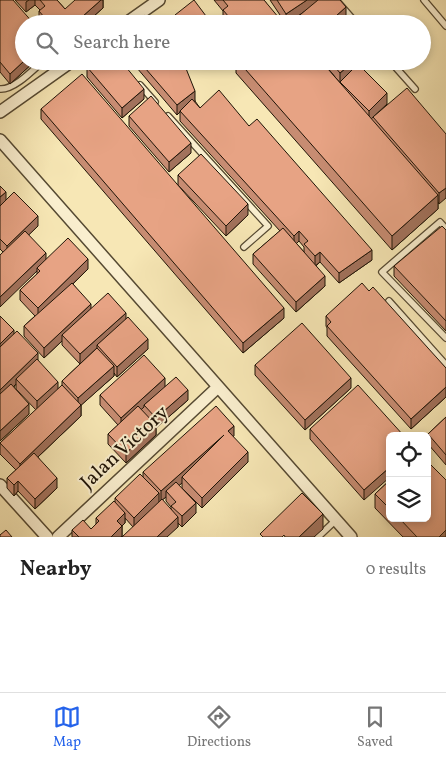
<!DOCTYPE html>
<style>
:root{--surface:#fff;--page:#f6f6f6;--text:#222;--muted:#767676;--line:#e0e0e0;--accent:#2563eb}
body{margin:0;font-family:Vollkorn,serif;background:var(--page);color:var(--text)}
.controls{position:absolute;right:15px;bottom:15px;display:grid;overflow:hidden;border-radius:8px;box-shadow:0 2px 8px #0003}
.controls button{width:45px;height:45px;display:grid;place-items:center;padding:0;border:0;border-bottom:1px solid var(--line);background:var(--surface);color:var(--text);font:25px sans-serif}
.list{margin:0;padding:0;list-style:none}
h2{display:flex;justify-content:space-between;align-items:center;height:65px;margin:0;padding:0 20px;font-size:21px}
h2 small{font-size:16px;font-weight:400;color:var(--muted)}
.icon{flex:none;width:28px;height:28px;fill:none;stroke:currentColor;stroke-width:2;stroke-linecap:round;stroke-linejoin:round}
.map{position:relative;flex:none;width:446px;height:537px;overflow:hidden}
.search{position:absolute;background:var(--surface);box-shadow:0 2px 8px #0003;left:15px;right:15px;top:15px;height:55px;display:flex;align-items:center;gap:12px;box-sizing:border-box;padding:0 18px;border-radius:28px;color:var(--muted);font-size:19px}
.sheet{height:155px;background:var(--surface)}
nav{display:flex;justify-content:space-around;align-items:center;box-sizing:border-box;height:70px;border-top:1px solid var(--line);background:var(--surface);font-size:14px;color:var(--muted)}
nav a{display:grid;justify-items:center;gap:2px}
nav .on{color:var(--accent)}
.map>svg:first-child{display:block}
</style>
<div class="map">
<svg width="446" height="537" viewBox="0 0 446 537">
<rect width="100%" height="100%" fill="#f7e7b5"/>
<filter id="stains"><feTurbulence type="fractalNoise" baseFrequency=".004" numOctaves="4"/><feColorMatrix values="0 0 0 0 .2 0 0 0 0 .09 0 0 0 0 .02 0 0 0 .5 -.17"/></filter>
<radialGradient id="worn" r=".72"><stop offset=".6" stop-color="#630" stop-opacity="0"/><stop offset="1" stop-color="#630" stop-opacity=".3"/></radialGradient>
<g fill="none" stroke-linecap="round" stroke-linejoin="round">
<g stroke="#554932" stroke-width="8">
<path id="lane" d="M 336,0 L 357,24
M 424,0 L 446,26
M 390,61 L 415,89
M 140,85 L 155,102
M 0,89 C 14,90 33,70 43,61
M 168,116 L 268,226 L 244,247
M 446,229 L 440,222 L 382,272 L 446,338
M 389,301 L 446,365
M 318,537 L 336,520"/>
</g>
<g stroke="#554932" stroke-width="14">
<path id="street" d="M 125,24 L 159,0
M 0,112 L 72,61
M 0,140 L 351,537
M 0,485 L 47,537
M 58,537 L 218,387"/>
</g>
<use href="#lane" stroke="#faefcf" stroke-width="5.5"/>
<use href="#street" stroke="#faefcf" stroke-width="11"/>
</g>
<path fill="#c78c72" stroke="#1f1407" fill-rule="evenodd" d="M 0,0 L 24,61 L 35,61 L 10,84 L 0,72 Z
M 15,0 L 57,0 L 65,9 L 103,0 L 103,8 L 85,24 L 41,24 L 39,21 L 39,11 L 40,10 L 35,5 L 26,12 Z
M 214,0 L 264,0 L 279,21 L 282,18 L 270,0 L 340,0 L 346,18 L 300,15 L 288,24 L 226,24 L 223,20 L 223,11 Z
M 175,15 L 212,24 L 175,24 Z
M 131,61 L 183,61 L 195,101 L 200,108 L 249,126 L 372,260 L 339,283 L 320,262 L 316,266 L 325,286 L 296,312 L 253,264 L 253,254 L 280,231 L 180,121 L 180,112 L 177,115 ZM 299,241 L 304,247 L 304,252 L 296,243 Z
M 236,61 L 321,61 L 340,83 L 322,61 L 366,61 L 360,66 L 387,104 L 373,117 L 446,134 L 439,204 L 438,202 L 438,209 L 392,250 L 236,73 Z
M 87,67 L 144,99 L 122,118 L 87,77 Z
M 41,109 L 284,318 L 243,353 L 41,119 Z
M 129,116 L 191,153 L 169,172 L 129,126 Z
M 178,175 L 248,215 L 226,236 L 178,185 Z
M 0,186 L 6,200 L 38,226 L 28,235 L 46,260 L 88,269 L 73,284 L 91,309 L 126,318 L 148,349 L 117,377 L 114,373 L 114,376 L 81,405 L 81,416 L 38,457 L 57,488 L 35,509 L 18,491 L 14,496 L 7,488 L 7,478 L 16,470 L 0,454 L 0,443 L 36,410 L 16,389 L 16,384 L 14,387 L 29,414 L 0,441 L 14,333 L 38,361 L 58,389 L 62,385 L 62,381 L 80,364 L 62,345 L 62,341 L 44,358 L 24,336 L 24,326 L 35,316 L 20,300 L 20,290 L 37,274 L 37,271 L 3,252 L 0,249 Z
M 446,230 L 446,331 L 394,276 L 394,266 Z
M 369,291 L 446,368 L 446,397 L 411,429 L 327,336 L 327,328 L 326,326 L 326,316 Z
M 255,365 L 351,388 L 305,430 L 255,375 Z
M 165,386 L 188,400 L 156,428 L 156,435 L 126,463 L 108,444 L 108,434 L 118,425 L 100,405 L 100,395 Z
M 446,417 L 446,465 L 428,444 L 428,434 Z
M 310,429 L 404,436 L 364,500 L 310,439 Z
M 234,436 L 233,437 L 248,462 L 202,508 L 182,488 L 182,483 L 179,485 L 196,513 L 182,527 L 178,523 L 178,527 L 133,527 L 125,518 L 125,523 L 122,526 L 122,536 L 121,537 L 72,537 L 72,530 L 91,529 L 96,524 L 96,518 L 115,503 L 115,498 L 143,477 L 143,472 ZM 166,497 L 166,501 L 171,507 L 171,510 L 162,500 Z
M 390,480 L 390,518 L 427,518 L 446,537 L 403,537 L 375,508 L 375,494 Z"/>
<path fill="#a2725c" stroke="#1f1407" d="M 29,0 L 35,0 L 35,5 L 26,12 L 26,2 Z
M 101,0 L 103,0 L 103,8 L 85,24 L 74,24 Z
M 307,0 L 320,0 L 320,1 L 286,24 L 286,14 Z
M 346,7 L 346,18 L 339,24 L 327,24 Z
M 279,18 L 279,24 L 272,24 Z
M 24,61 L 35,61 L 10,84 L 10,74 Z
M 194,61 L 200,61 L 194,66 Z
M 354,61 L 366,61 L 340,83 L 340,73 Z
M 144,89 L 144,99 L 122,118 L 122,108 Z
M 195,91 L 195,101 L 181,112 L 180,111 L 180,112 L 177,115 L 177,105 Z
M 387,93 L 387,104 L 369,121 L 369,111 Z
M 191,143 L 191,153 L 169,172 L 169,162 Z
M 446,188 L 446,198 L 439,204 L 439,193 Z
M 6,192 L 6,202 L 0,207 L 0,197 Z
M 438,195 L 438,209 L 392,250 L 392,236 Z
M 248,204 L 248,215 L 226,236 L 226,226 Z
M 38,216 L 38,226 L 7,256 L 7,246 Z
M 299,231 L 299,241 L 294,246 L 294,236 Z
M 372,250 L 372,260 L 339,283 L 339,273 Z
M 320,252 L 320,262 L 315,266 L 315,256 Z
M 46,253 L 46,263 L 37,268 L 37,271 L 0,307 L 0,297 Z
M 88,259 L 88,269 L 38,318 L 38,308 Z
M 325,276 L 325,286 L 296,312 L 296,302 Z
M 91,304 L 91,315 L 62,335 L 62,341 L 44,358 L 44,348 Z
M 284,308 L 284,318 L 243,353 L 243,343 Z
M 126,313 L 126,323 L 97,345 L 97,348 L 80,364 L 80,354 Z
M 14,330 L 14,340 L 0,354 L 0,344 Z
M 148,339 L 148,349 L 117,377 L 117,367 Z
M 38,353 L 38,363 L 16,379 L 16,384 L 0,400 L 0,390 Z
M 114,366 L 114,376 L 78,408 L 78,398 Z
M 165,378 L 165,388 L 144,405 L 144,407 L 121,428 L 121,418 Z
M 351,378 L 351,388 L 305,430 L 305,420 Z
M 58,382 L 58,392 L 37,411 L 37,401 Z
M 446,387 L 446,397 L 411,429 L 411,419 Z
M 188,390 L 188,400 L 156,428 L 156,418 Z
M 29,404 L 29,414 L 0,441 L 0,431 Z
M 81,405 L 81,416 L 20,474 L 20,464 Z
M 156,425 L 156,435 L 126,463 L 126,453 Z
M 234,426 L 234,436 L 228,441 L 228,431 Z
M 224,435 L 182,477 L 182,483 L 169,494 L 166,491 L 166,497 L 161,501 L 161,491 Z
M 248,452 L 248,462 L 202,508 L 202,498 Z
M 390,467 L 390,477 L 364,500 L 364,490 Z
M 57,478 L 57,488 L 35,509 L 35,499 Z
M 18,481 L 18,491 L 14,496 L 14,485 Z
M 159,493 L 159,503 L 134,528 L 134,518 Z
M 196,503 L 196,513 L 182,527 L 182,516 Z
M 125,513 L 125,523 L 117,531 L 117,521 Z
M 323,514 L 323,529 L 314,537 L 299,537 Z
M 178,517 L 178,527 L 167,537 L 157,537 Z
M 122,526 L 122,536 L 121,537 L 111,537 Z
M 446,530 L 446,537 L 439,537 Z"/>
<path fill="#e7a384" stroke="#1f1407" d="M 0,0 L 13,0 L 34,24 L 24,24 L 24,61 L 10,74 L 0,62 Z
M 40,0 L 57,0 L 65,9 L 75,0 L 101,0 L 74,24 L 50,24 L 39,11 L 45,6 Z
M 194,0 L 212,24 L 182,24 L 175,15 Z
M 223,0 L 264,0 L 279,18 L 272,24 L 235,24 L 223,10 L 228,6 Z
M 277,0 L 307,0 L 286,14 Z
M 318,0 L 340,0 L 346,7 L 327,24 L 289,24 Z
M 145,15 L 152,24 L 135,24 Z
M 282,18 L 288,24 L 275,24 Z
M 94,61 L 121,61 L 144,89 L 122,108 L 87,67 Z
M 139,61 L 183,61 L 195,91 L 177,105 Z
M 238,61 L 321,61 L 438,195 L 392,236 Z
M 330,61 L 354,61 L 340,73 Z
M 358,64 L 387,93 L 369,111 L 340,82 Z
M 82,74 L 284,308 L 243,343 L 41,109 Z
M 407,88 L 446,134 L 446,188 L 439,193 L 373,117 Z
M 219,90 L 249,126 L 257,119 L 372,250 L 339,273 L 320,252 L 315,256 L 304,244 L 308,241 L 299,231 L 294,236 L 180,111 L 192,99 L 200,108 Z
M 151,96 L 191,143 L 169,162 L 129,116 Z
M 201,154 L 248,204 L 226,226 L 178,175 Z
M 0,186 L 6,192 L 0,197 Z
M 14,192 L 38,216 L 7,246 L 0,239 L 0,206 Z
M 442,226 L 446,230 L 446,321 L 394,266 Z
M 283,228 L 325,276 L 296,302 L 253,254 Z
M 25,231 L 46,253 L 0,297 L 0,255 Z
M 68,238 L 88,259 L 38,308 L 20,290 L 40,271 L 37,268 Z
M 72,283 L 91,304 L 44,348 L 24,326 Z
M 362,283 L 369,291 L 373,287 L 446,368 L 446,387 L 411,419 L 327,326 L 331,322 L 326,316 Z
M 108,293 L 126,313 L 80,354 L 62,335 Z
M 0,316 L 14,330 L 0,344 Z
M 128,317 L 148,339 L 117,367 L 97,345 Z
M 302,323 L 351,378 L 305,420 L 255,365 Z
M 17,331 L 38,353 L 0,390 L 0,347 Z
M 97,348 L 114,366 L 78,398 L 62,381 Z
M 144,355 L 165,378 L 121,418 L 100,395 Z
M 37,359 L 58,382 L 37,401 L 16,379 Z
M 176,377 L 188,390 L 156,418 L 144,405 Z
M 11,384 L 29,404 L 0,431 L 0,394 Z
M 62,385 L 81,405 L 20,464 L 0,443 Z
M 358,385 L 404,436 L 390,436 L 390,467 L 364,490 L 310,429 Z
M 138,406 L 156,425 L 126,453 L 108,434 Z
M 216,406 L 234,426 L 228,431 L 248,452 L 202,498 L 182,477 L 224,435 L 161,491 L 143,472 Z
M 446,417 L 446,455 L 428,434 Z
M 34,453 L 57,478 L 35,499 L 18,481 L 14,485 L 7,478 Z
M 427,461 L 446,480 L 446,530 L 439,537 L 417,537 L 399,518 L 427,518 Z
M 140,474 L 159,493 L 134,518 L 115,498 Z
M 390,480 L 390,509 L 375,494 Z
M 176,482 L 196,503 L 182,516 L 171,506 L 176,502 L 166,491 Z
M 302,493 L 323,514 L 299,537 L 285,537 L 284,535 L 282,537 L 263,537 L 260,534 Z
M 162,499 L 178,517 L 157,537 L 122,537 Z
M 114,501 L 125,513 L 117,521 L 122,526 L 111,537 L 79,537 L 72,530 L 83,520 L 91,529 L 99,521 L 96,518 Z
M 6,530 L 12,537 L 0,537 L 0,535 Z"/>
<g text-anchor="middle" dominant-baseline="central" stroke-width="4" stroke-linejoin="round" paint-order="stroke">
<g font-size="20" fill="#1f1407" stroke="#faefcf">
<text transform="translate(125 448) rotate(-43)">Jalan Victory</text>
</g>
</g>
<rect width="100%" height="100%" filter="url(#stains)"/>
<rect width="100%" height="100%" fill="url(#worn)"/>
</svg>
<div class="controls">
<button><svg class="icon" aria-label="locate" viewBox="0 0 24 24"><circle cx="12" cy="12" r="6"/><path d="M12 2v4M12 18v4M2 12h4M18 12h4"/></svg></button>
<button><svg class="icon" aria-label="layers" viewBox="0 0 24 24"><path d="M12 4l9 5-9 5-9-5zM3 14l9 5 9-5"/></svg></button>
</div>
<div class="search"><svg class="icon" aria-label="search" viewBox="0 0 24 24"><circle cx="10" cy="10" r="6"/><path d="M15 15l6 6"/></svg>Search here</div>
</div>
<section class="sheet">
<h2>Nearby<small>0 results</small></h2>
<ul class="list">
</ul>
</section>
<nav>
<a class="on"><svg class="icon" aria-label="map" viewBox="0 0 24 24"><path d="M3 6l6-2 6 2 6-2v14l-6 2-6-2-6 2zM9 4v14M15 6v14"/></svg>Map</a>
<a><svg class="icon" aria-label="directions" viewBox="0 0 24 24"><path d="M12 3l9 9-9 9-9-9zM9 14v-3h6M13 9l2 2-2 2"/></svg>Directions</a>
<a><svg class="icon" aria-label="saved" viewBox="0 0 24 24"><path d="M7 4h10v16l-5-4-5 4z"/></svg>Saved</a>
</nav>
